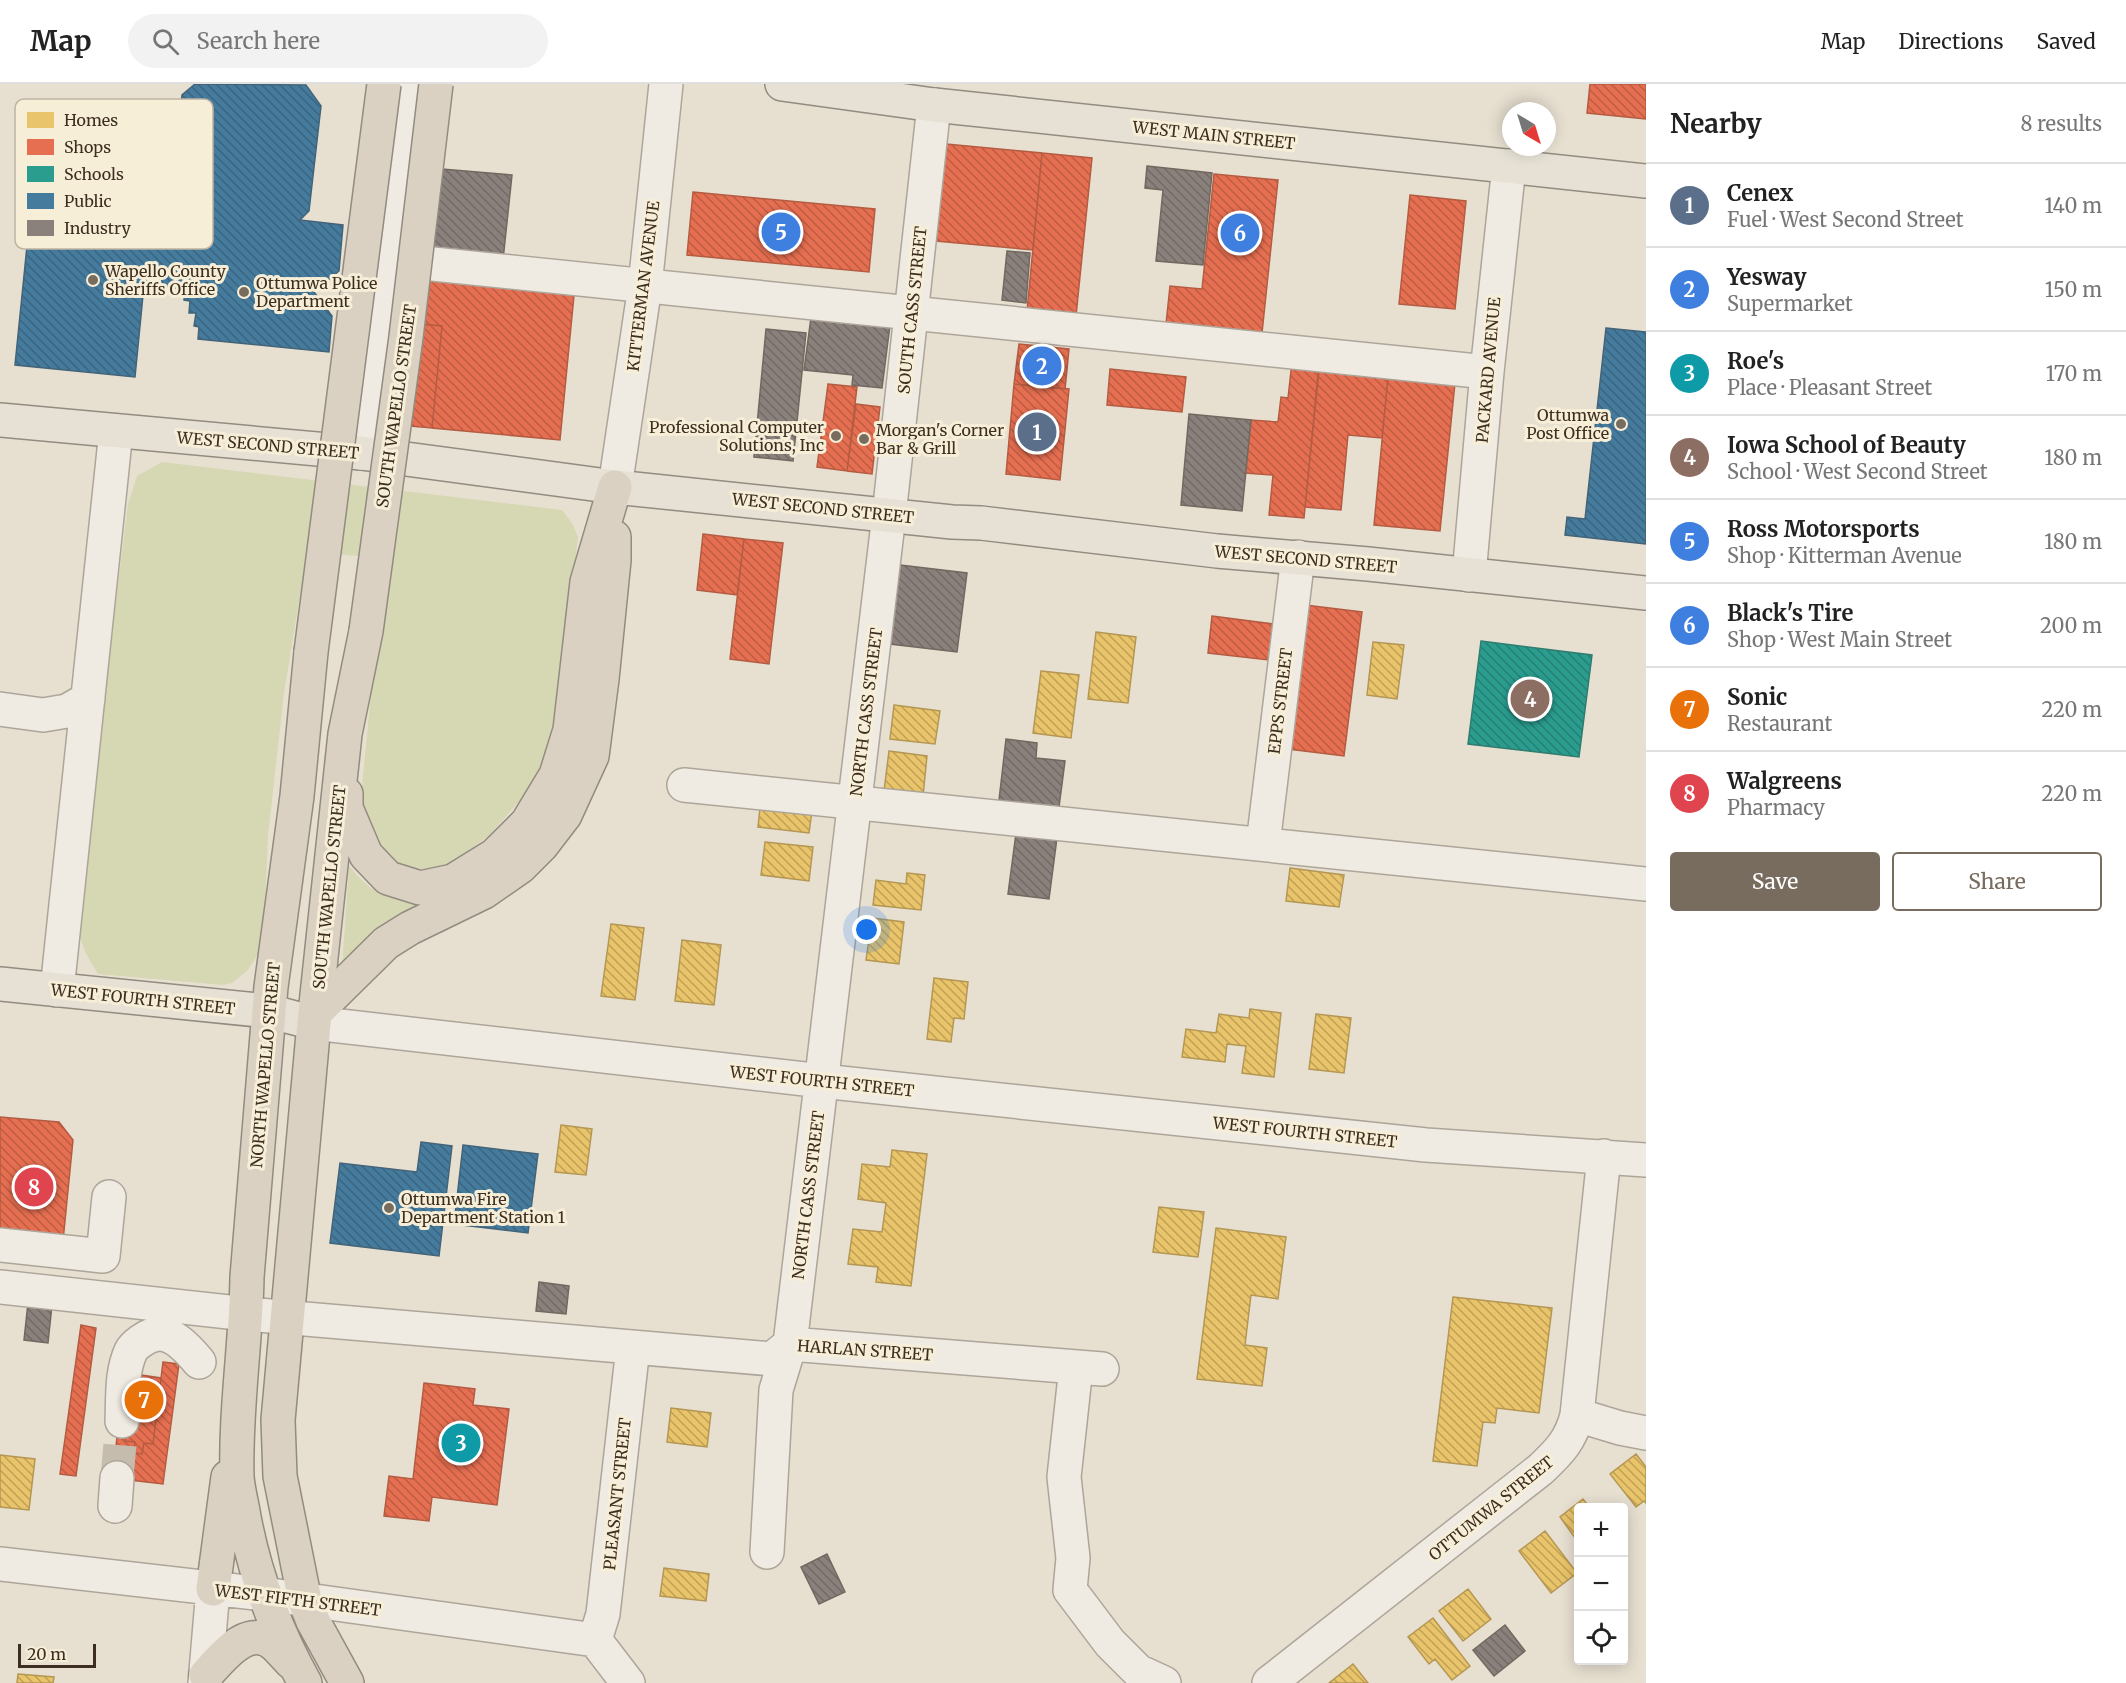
<!DOCTYPE html>
<meta charset="utf-8">
<style>
:root{--surface:#fff;--page:#f2f2f2;--text:#222;--muted:#767676;--line:#e0e0e0;--accent:#786c5e}
body{margin:0;font-family:Merriweather,serif;background:var(--page);color:var(--text)}
.controls{position:absolute;right:18px;bottom:18px;display:grid;overflow:hidden;border-radius:6px;box-shadow:0 3px 15px #0003}
.controls button{width:54px;height:54px;display:grid;place-items:center;padding:0;border:0;border-bottom:2px solid var(--line);background:var(--surface);color:var(--text);font:30px sans-serif}
.compass{position:absolute;left:1502px;top:18px;width:54px;height:54px;border-radius:50%;background:var(--surface);box-shadow:0 3px 15px #0003;rotate:142deg}
.scale{position:absolute;left:18px;bottom:15px;width:78px;box-sizing:border-box;padding-left:6px;border:3px solid #3d2e20;border-top:0;font-size:16px;line-height:21px;white-space:nowrap;color:#3d2e20;-webkit-text-stroke:4px #f7eed8;paint-order:stroke}
.you{position:absolute;left:867px;top:846px;width:21px;height:21px;margin:-15px;border:4px solid #fff;border-radius:50%;background:#1a73e8;box-shadow:0 0 0 9px #1a73e833}
.badge{display:grid;place-items:center;width:39px;height:39px;border-radius:50%;background:var(--accent);color:#fff;font-size:20px;font-weight:700}
.pin{position:absolute;translate:-50% -50%;border:3px solid #fff;box-shadow:0 2px 6px #0006}
.list{margin:0;padding:0;list-style:none}
h2{display:flex;justify-content:space-between;align-items:center;height:78px;margin:0;padding:0 24px;font-size:26px}
h2 small{font-size:20px;font-weight:400;color:var(--muted)}
.list li{display:grid;grid-template-columns:39px 1fr auto;gap:18px;align-items:center;box-sizing:border-box;height:84px;padding:0 24px;border-top:2px solid var(--line)}
.list b{display:block;font-size:22px;white-space:nowrap}
.list p{margin:0;font-size:20px;white-space:nowrap;color:var(--muted)}
.list em{font-size:20px;font-style:normal;color:var(--muted)}
.actions{display:flex;gap:12px;padding:18px 24px}
.actions a{flex:1;padding:14px 0;border:2px solid var(--accent);border-radius:6px;text-align:center;font-size:21px;color:var(--accent)}
.actions .main{background:var(--accent);color:#fff}
.icon{flex:none;width:33px;height:33px;fill:none;stroke:currentColor;stroke-width:2;stroke-linecap:round;stroke-linejoin:round}
.map{position:relative;flex:none;width:1646px;height:1599px;overflow:hidden}
header{display:flex;align-items:center;gap:36px;box-sizing:border-box;height:84px;padding:0 30px;background:var(--surface);border-bottom:2px solid var(--line)}
header strong{font-size:28px}
nav{display:flex;gap:33px;margin-inline-start:auto;font-size:21px}
.search{width:420px;height:54px;background:var(--page);display:flex;align-items:center;gap:15px;box-sizing:border-box;padding:0 21px;border-radius:33px;color:var(--muted);font-size:22px}
main{display:flex}
aside{flex:1;background:var(--surface)}
.map>svg:first-child{display:block}
</style>
<header>
<strong>Map</strong>
<div class="search"><svg class="icon" aria-label="search" viewBox="0 0 24 24"><circle cx="10" cy="10" r="6"/><path d="M15 15l6 6"/></svg>Search here</div>
<nav><a>Map</a><a>Directions</a><a>Saved</a></nav>
</header>
<main>
<div class="map">
<svg width="1646" height="1599" viewBox="0 0 1646 1599">
<defs>
<pattern id="homes-back-hatch" width="6" height="6" patternUnits="userSpaceOnUse" patternTransform="scale(1.5)"><rect width="6" height="6" fill="#e9c46a"/><path d="M-1 5l2 2M0 0l6 6M5-1l2 2" fill="none" stroke="#bea057"/></pattern>
<pattern id="shops-back-hatch" width="6" height="6" patternUnits="userSpaceOnUse" patternTransform="scale(1.5)"><rect width="6" height="6" fill="#e76f51"/><path d="M-1 5l2 2M0 0l6 6M5-1l2 2" fill="none" stroke="#bc5c43"/></pattern>
<pattern id="schools-back-hatch" width="6" height="6" patternUnits="userSpaceOnUse" patternTransform="scale(1.5)"><rect width="6" height="6" fill="#2a9d8f"/><path d="M-1 5l2 2M0 0l6 6M5-1l2 2" fill="none" stroke="#258074"/></pattern>
<pattern id="public-back-hatch" width="6" height="6" patternUnits="userSpaceOnUse" patternTransform="scale(1.5)"><rect width="6" height="6" fill="#457b9d"/><path d="M-1 5l2 2M0 0l6 6M5-1l2 2" fill="none" stroke="#3b6580"/></pattern>
<pattern id="industry-back-hatch" width="6" height="6" patternUnits="userSpaceOnUse" patternTransform="scale(1.5)"><rect width="6" height="6" fill="#8a817c"/><path d="M-1 5l2 2M0 0l6 6M5-1l2 2" fill="none" stroke="#726a65"/></pattern>
</defs>
<rect width="100%" height="100%" fill="#e7e0d1"/>
<path fill="#d6d7b3" d="M 162,378 L 562,426 L 572,439 L 578,453 L 559,630 L 535,699 L 489,752 L 453,778 L 428,786 L 404,782 L 387,773 L 366,743 L 361,713 L 384,474 L 307,468 L 284,609 L 268,752 L 264,846 L 258,870 L 248,886 L 232,899 L 223,901 L 98,890 L 85,868 L 76,840 L 128,420 L 137,392 Z
M 349,782 C 375,813 388,817 428,817 L 342,885 Z"/>
<path fill="url(#homes-back-hatch)" stroke="#b59754" stroke-width="1.5" d="M 1096,548 L 1136,553 L 1128,619 L 1088,615 Z
M 1373,558 L 1404,561 L 1397,615 L 1367,611 Z
M 1041,587 L 1079,591 L 1071,654 L 1033,649 Z
M 894,621 L 940,627 L 935,660 L 890,655 Z
M 889,667 L 927,672 L 923,712 L 884,707 Z
M 761,714 L 813,720 L 809,749 L 758,743 Z
M 765,758 L 813,763 L 809,797 L 761,791 Z
M 1290,784 L 1344,791 L 1339,823 L 1286,817 Z
M 907,789 L 925,791 L 921,826 L 873,821 L 876,796 L 906,800 Z
M 872,834 L 904,838 L 899,880 L 866,876 Z
M 611,840 L 644,844 L 635,916 L 601,912 Z
M 682,856 L 721,861 L 714,921 L 675,917 Z
M 934,894 L 968,898 L 964,935 L 954,934 L 951,958 L 927,955 Z
M 1250,925 L 1281,929 L 1274,993 L 1242,989 L 1246,962 L 1227,960 L 1225,978 L 1182,973 L 1186,945 L 1216,949 L 1219,930 L 1249,934 Z
M 1316,930 L 1351,934 L 1344,989 L 1309,985 Z
M 561,1041 L 592,1045 L 586,1091 L 555,1088 Z
M 892,1066 L 927,1070 L 911,1202 L 876,1198 L 878,1183 L 848,1180 L 853,1145 L 882,1148 L 886,1119 L 858,1115 L 862,1080 L 890,1083 Z
M 1159,1123 L 1204,1128 L 1198,1173 L 1153,1168 Z
M 1216,1144 L 1286,1153 L 1278,1215 L 1251,1211 L 1245,1261 L 1267,1264 L 1262,1302 L 1197,1295 Z
M 1453,1213 L 1552,1224 L 1539,1329 L 1497,1324 L 1495,1339 L 1483,1338 L 1477,1382 L 1433,1377 Z
M 671,1324 L 711,1329 L 707,1363 L 667,1358 Z
M 1636,1370 L 1646,1383 L 1646,1419 L 1644,1417 L 1636,1423 L 1610,1390 Z
M 0,1371 L 35,1375 L 29,1426 L 0,1423 Z
M 1583,1415 L 1590,1424 L 1578,1424 L 1578,1458 L 1560,1433 Z
M 1545,1447 L 1577,1489 L 1551,1509 L 1519,1467 Z
M 664,1484 L 709,1490 L 706,1517 L 660,1512 Z
M 1468,1505 L 1491,1535 L 1463,1557 L 1439,1527 Z
M 1433,1534 L 1470,1582 L 1452,1596 L 1435,1575 L 1429,1580 L 1408,1553 Z
M 1353,1580 L 1368,1599 L 1329,1599 Z
M 18,1590 L 54,1593 L 53,1599 L 17,1599 Z"/>
<path fill="url(#shops-back-hatch)" stroke="#b45c42" stroke-width="1.5" d="M 1590,0 L 1646,0 L 1646,35 L 1587,29 Z
M 946,60 L 1042,69 L 1033,166 L 936,157 Z
M 1042,69 L 1092,74 L 1076,232 L 1027,227 Z
M 1214,90 L 1278,96 L 1262,249 L 1166,240 L 1170,202 L 1202,205 Z
M 693,108 L 875,125 L 869,188 L 687,171 Z
M 1410,111 L 1466,117 L 1455,225 L 1399,220 Z
M 414,185 L 575,201 L 560,356 L 432,344 L 442,242 L 409,239 Z
M 409,239 L 442,242 L 432,344 L 399,341 Z
M 1019,260 L 1069,265 L 1065,305 L 1014,300 Z
M 1292,278 L 1319,280 L 1304,434 L 1269,431 L 1273,391 L 1245,389 L 1251,336 L 1278,338 L 1281,313 L 1288,314 Z
M 1110,285 L 1186,293 L 1182,328 L 1107,321 Z
M 1319,286 L 1388,293 L 1382,354 L 1348,351 L 1341,426 L 1305,423 Z
M 1388,293 L 1455,299 L 1440,447 L 1374,441 Z
M 828,300 L 857,303 L 847,387 L 817,383 Z
M 1014,300 L 1069,305 L 1060,396 L 1006,390 Z
M 856,320 L 880,323 L 872,390 L 847,387 Z
M 703,450 L 744,455 L 737,511 L 697,506 Z
M 744,455 L 783,459 L 769,580 L 730,575 Z
M 1305,521 L 1362,528 L 1344,672 L 1288,665 Z
M 1212,532 L 1273,540 L 1269,576 L 1208,569 Z
M 0,1033 L 59,1038 L 73,1056 L 63,1157 L 0,1150 Z
M 81,1241 L 96,1244 L 76,1392 L 60,1390 Z
M 163,1278 L 179,1280 L 163,1400 L 112,1394 L 119,1337 L 128,1338 L 125,1357 L 135,1358 L 134,1369 L 142,1370 L 144,1359 L 153,1360 Z
M 134,1290 L 161,1294 L 153,1360 L 144,1359 L 142,1370 L 134,1369 L 135,1358 L 125,1357 Z
M 424,1299 L 475,1305 L 473,1321 L 509,1325 L 497,1421 L 432,1413 L 429,1437 L 384,1432 L 389,1392 L 413,1395 Z"/>
<path fill="url(#schools-back-hatch)" stroke="#307c6e" stroke-width="1.5" d="M 1481,557 L 1592,571 L 1579,673 L 1468,660 Z"/>
<path fill="url(#public-back-hatch)" stroke="#436478" stroke-width="1.5" d="M 195,0 L 306,1 L 321,22 L 309,127 L 300,136 L 343,141 L 339,187 L 314,208 L 332,232 L 329,268 L 198,255 L 199,243 L 194,242 L 196,229 L 189,229 L 190,217 L 184,216 L 185,205 L 144,201 L 135,293 L 15,281 L 30,132 L 78,137 L 80,115 L 152,122 L 172,107 L 182,11 Z
M 1606,244 L 1646,248 L 1646,460 L 1565,451 L 1567,433 L 1585,435 Z
M 421,1058 L 452,1062 L 439,1172 L 330,1159 L 340,1079 L 417,1088 Z
M 463,1061 L 538,1070 L 528,1149 L 454,1140 Z"/>
<path fill="url(#industry-back-hatch)" stroke="#736860" stroke-width="1.5" d="M 1147,82 L 1212,89 L 1203,181 L 1156,177 L 1163,106 L 1145,104 Z
M 418,83 L 512,91 L 503,176 L 409,168 Z
M 1007,167 L 1030,169 L 1026,219 L 1002,216 Z
M 812,226 L 890,241 L 882,304 L 852,301 L 853,291 L 804,286 Z
M 766,245 L 806,249 L 793,377 L 754,373 Z
M 1189,330 L 1251,336 L 1242,427 L 1181,421 Z
M 900,481 L 967,489 L 957,568 L 890,560 Z
M 1006,655 L 1037,659 L 1036,674 L 1065,677 L 1059,723 L 999,716 Z
M 1016,749 L 1057,754 L 1049,815 L 1008,810 Z
M 539,1198 L 569,1202 L 566,1230 L 536,1227 Z
M 28,1219 L 52,1221 L 48,1259 L 24,1256 Z
M 827,1470 L 845,1508 L 819,1520 L 801,1483 Z
M 1505,1541 L 1525,1567 L 1494,1592 L 1473,1566 Z"/>
<g fill="none" stroke-linecap="round" stroke-linejoin="round">
<path stroke="#c5bcae" stroke-width="33" stroke-dasharray="33 16" stroke-linecap="butt" d="M 117,1394 L 122,1337"/>
<g stroke="#ada599" stroke-width="36">
<path id="minor" d="M 384,175 L 1487,288
M 361,369 L 406,0
M 615,403 L 645,202 L 666,0
M 1469,491 L 1487,288 L 1509,82
M 0,625 L 43,631 L 67,627 L 88,615
M 684,701 L 1646,800
M 1263,760 L 1298,473
M 57,906 L 116,347
M 314,939 L 822,997 L 1426,1061 L 1646,1076
M 0,1161 L 103,1172 L 109,1113
M 0,1203 L 247,1230 L 772,1275 L 790,1260 L 1102,1285
M 1076,1283 L 1064,1393 L 1073,1474 L 1070,1506 L 1110,1559 L 1138,1587 L 1164,1599
M 1577,1331 L 1620,1344 L 1646,1349
M 122,1337 C 123,1315 121,1288 131,1267 C 133,1263 137,1260 141,1257 C 165,1239 184,1260 199,1278
M 115,1422 L 117,1394
M 767,1468 L 776,1306 L 790,1260 L 889,431 L 934,21
M 0,1480 L 264,1510 L 595,1556
M 595,1556 L 603,1530 L 633,1263
M 595,1556 L 628,1599
M 205,1599 L 213,1505
M 1269,1599 L 1541,1385 C 1559,1368 1571,1356 1577,1331 L 1604,1072"/>
</g>
<g stroke="#928b80" stroke-width="36">
<path id="major" d="M 782,0 L 934,21 L 1646,97
M 0,336 L 361,369 L 615,403 L 952,438 L 981,439 L 1217,467 L 1368,480 L 1646,509
M 0,900 L 268,927 L 314,939"/>
</g>
<g stroke="#928b80" stroke-width="36">
<path id="highway" d="M 346,710 L 346,724 L 366,771 L 388,794 L 420,804 L 453,797 L 495,771 L 527,739 L 556,691 L 570,646 L 587,498 L 615,403
M 316,928 L 386,859 L 410,844 L 484,808 L 520,783 L 542,761 L 565,731 L 592,672 L 602,595 L 614,476 L 614,453
M 213,1505 L 228,1393
M 206,1591 C 222,1574 248,1538 275,1561 C 280,1566 285,1572 291,1578
M 305,1599 C 276,1547 255,1492 244,1433 C 242,1420 238,1406 237,1393 C 235,1326 246,1259 247,1193 L 271,903 L 297,712 L 311,568
M 347,1599 L 313,1537 L 305,1517 L 280,1392 L 278,1336 L 314,939 L 345,650 L 366,547"/>
</g>
<use href="#minor" stroke="#efebe3" stroke-width="33"/>
<use href="#major" stroke="#e6e1d4" stroke-width="33"/>
<use href="#highway" stroke="#dad1c2" stroke-width="33"/>
<g stroke="#928b80" stroke-width="36" stroke-linecap="butt">
<path id="highway-bridge" d="M 366,547 L 406,253 L 436,0
M 311,568 L 384,0"/>
</g>
<use href="#highway-bridge" stroke="#dad1c2" stroke-width="33"/>
</g>
<g fill="#786c5e" stroke="#f7eed8" stroke-width="2">
<circle cx="93" cy="196" r="6"/>
<circle cx="244" cy="208" r="6"/>
<circle cx="1621" cy="340" r="6"/>
<circle cx="836" cy="352" r="6"/>
<circle cx="864" cy="355" r="6"/>
<circle cx="389" cy="1124" r="6"/>
</g>
<g text-anchor="middle" dominant-baseline="central" stroke-width="6" stroke-linejoin="round" paint-order="stroke">
<g font-size="16" fill="#3d2e20" stroke="#f7eed8">
<text transform="translate(1214 51) rotate(6)">WEST MAIN STREET</text>
<text transform="translate(643 202) rotate(-83)">KITTERMAN AVENUE</text>
<text transform="translate(912 226) rotate(-84)">SOUTH CASS STREET</text>
<text transform="translate(1488 286) rotate(-85)">PACKARD AVENUE</text>
<text transform="translate(396 322) rotate(-82)">SOUTH WAPELLO STREET</text>
<text transform="translate(268 361) rotate(5)">WEST SECOND STREET</text>
<text transform="translate(823 424) rotate(6)">WEST SECOND STREET</text>
<text transform="translate(1306 475) rotate(5)">WEST SECOND STREET</text>
<text transform="translate(1280 617) rotate(-83)">EPPS STREET</text>
<text transform="translate(866 628) rotate(-83)">NORTH CASS STREET</text>
<text transform="translate(329 803) rotate(-84)">SOUTH WAPELLO STREET</text>
<text transform="translate(143 915) rotate(6)">WEST FOURTH STREET</text>
<text transform="translate(265 981) rotate(-85)">NORTH WAPELLO STREET</text>
<text transform="translate(822 997) rotate(6)">WEST FOURTH STREET</text>
<text transform="translate(1305 1048) rotate(6)">WEST FOURTH STREET</text>
<text transform="translate(808 1111) rotate(-83)">NORTH CASS STREET</text>
<text transform="translate(865 1266) rotate(4)">HARLAN STREET</text>
<text transform="translate(617 1410) rotate(-84)">PLEASANT STREET</text>
<text transform="translate(1491 1424) rotate(-39)">OTTUMWA STREET</text>
<text transform="translate(298 1516) rotate(7)">WEST FIFTH STREET</text>
</g>
<g font-size="16" fill="#3d2e20" stroke="#f7eed8" text-anchor="start">
<text x="105" y="187">Wapello County<tspan x="105" dy="18">Sheriffs Office</tspan></text>
<text x="256" y="199">Ottumwa Police<tspan x="256" dy="18">Department</tspan></text>
<text x="1609" y="331" text-anchor="end">Ottumwa<tspan x="1609" dy="18">Post Office</tspan></text>
<text x="824" y="343" text-anchor="end">Professional Computer<tspan x="824" dy="18">Solutions, Inc</tspan></text>
<text x="876" y="346">Morgan's Corner<tspan x="876" dy="18">Bar &amp; Grill</tspan></text>
<text x="401" y="1115">Ottumwa Fire<tspan x="401" dy="18">Department Station 1</tspan></text>
</g>
</g>
<rect x="15" y="15" width="198" height="150" rx="9" fill="#f7eed8" stroke="#bfb4a1" stroke-width="1.5"/>
<rect x="27" y="28" width="27" height="16" fill="#e9c46a"/>
<rect x="27" y="55" width="27" height="16" fill="#e76f51"/>
<rect x="27" y="82" width="27" height="16" fill="#2a9d8f"/>
<rect x="27" y="109" width="27" height="16" fill="#457b9d"/>
<rect x="27" y="136" width="27" height="16" fill="#8a817c"/>
<g font-size="16" fill="#3d2e20">
<text x="64" y="42">Homes</text>
<text x="64" y="69">Shops</text>
<text x="64" y="96">Schools</text>
<text x="64" y="123">Public</text>
<text x="64" y="150">Industry</text>
</g>
</svg>
<div class="controls">
<button>+</button>
<button>−</button>
<button><svg class="icon" aria-label="locate" viewBox="0 0 24 24"><circle cx="12" cy="12" r="6"/><path d="M12 2v4M12 18v4M2 12h4M18 12h4"/></svg></button>
</div>
<svg class="compass" viewBox="-18 -18 36 36"><path d="M0-13l5 13h-10z" fill="#e53935"/><path d="M0 13l5-13h-10z" fill="#767676"/></svg>
<div class="scale">20 m</div>
<div class="you"></div>
<div class="pin badge" style="left:1037px;top:348px;background:#5c6f8a">1</div>
<div class="pin badge" style="left:1042px;top:282px;background:#3f7fe0">2</div>
<div class="pin badge" style="left:461px;top:1359px;background:#0f9aa8">3</div>
<div class="pin badge" style="left:1530px;top:615px;background:#8d6e63">4</div>
<div class="pin badge" style="left:781px;top:148px;background:#3f7fe0">5</div>
<div class="pin badge" style="left:1240px;top:149px;background:#3f7fe0">6</div>
<div class="pin badge" style="left:144px;top:1316px;background:#e8710a">7</div>
<div class="pin badge" style="left:34px;top:1103px;background:#e0444e">8</div>
</div>
<aside>
<h2>Nearby<small>8 results</small></h2>
<ul class="list">
<li><span class="badge" style="background:#5c6f8a">1</span><div><b>Cenex</b><p>Fuel · West Second Street</p></div><em>140 m</em></li>
<li><span class="badge" style="background:#3f7fe0">2</span><div><b>Yesway</b><p>Supermarket</p></div><em>150 m</em></li>
<li><span class="badge" style="background:#0f9aa8">3</span><div><b>Roe's</b><p>Place · Pleasant Street</p></div><em>170 m</em></li>
<li><span class="badge" style="background:#8d6e63">4</span><div><b>Iowa School of Beauty</b><p>School · West Second Street</p></div><em>180 m</em></li>
<li><span class="badge" style="background:#3f7fe0">5</span><div><b>Ross Motorsports</b><p>Shop · Kitterman Avenue</p></div><em>180 m</em></li>
<li><span class="badge" style="background:#3f7fe0">6</span><div><b>Black's Tire</b><p>Shop · West Main Street</p></div><em>200 m</em></li>
<li><span class="badge" style="background:#e8710a">7</span><div><b>Sonic</b><p>Restaurant</p></div><em>220 m</em></li>
<li><span class="badge" style="background:#e0444e">8</span><div><b>Walgreens</b><p>Pharmacy</p></div><em>220 m</em></li>
</ul>
<div class="actions"><a class="main">Save</a><a>Share</a></div>
</aside>
</main>
